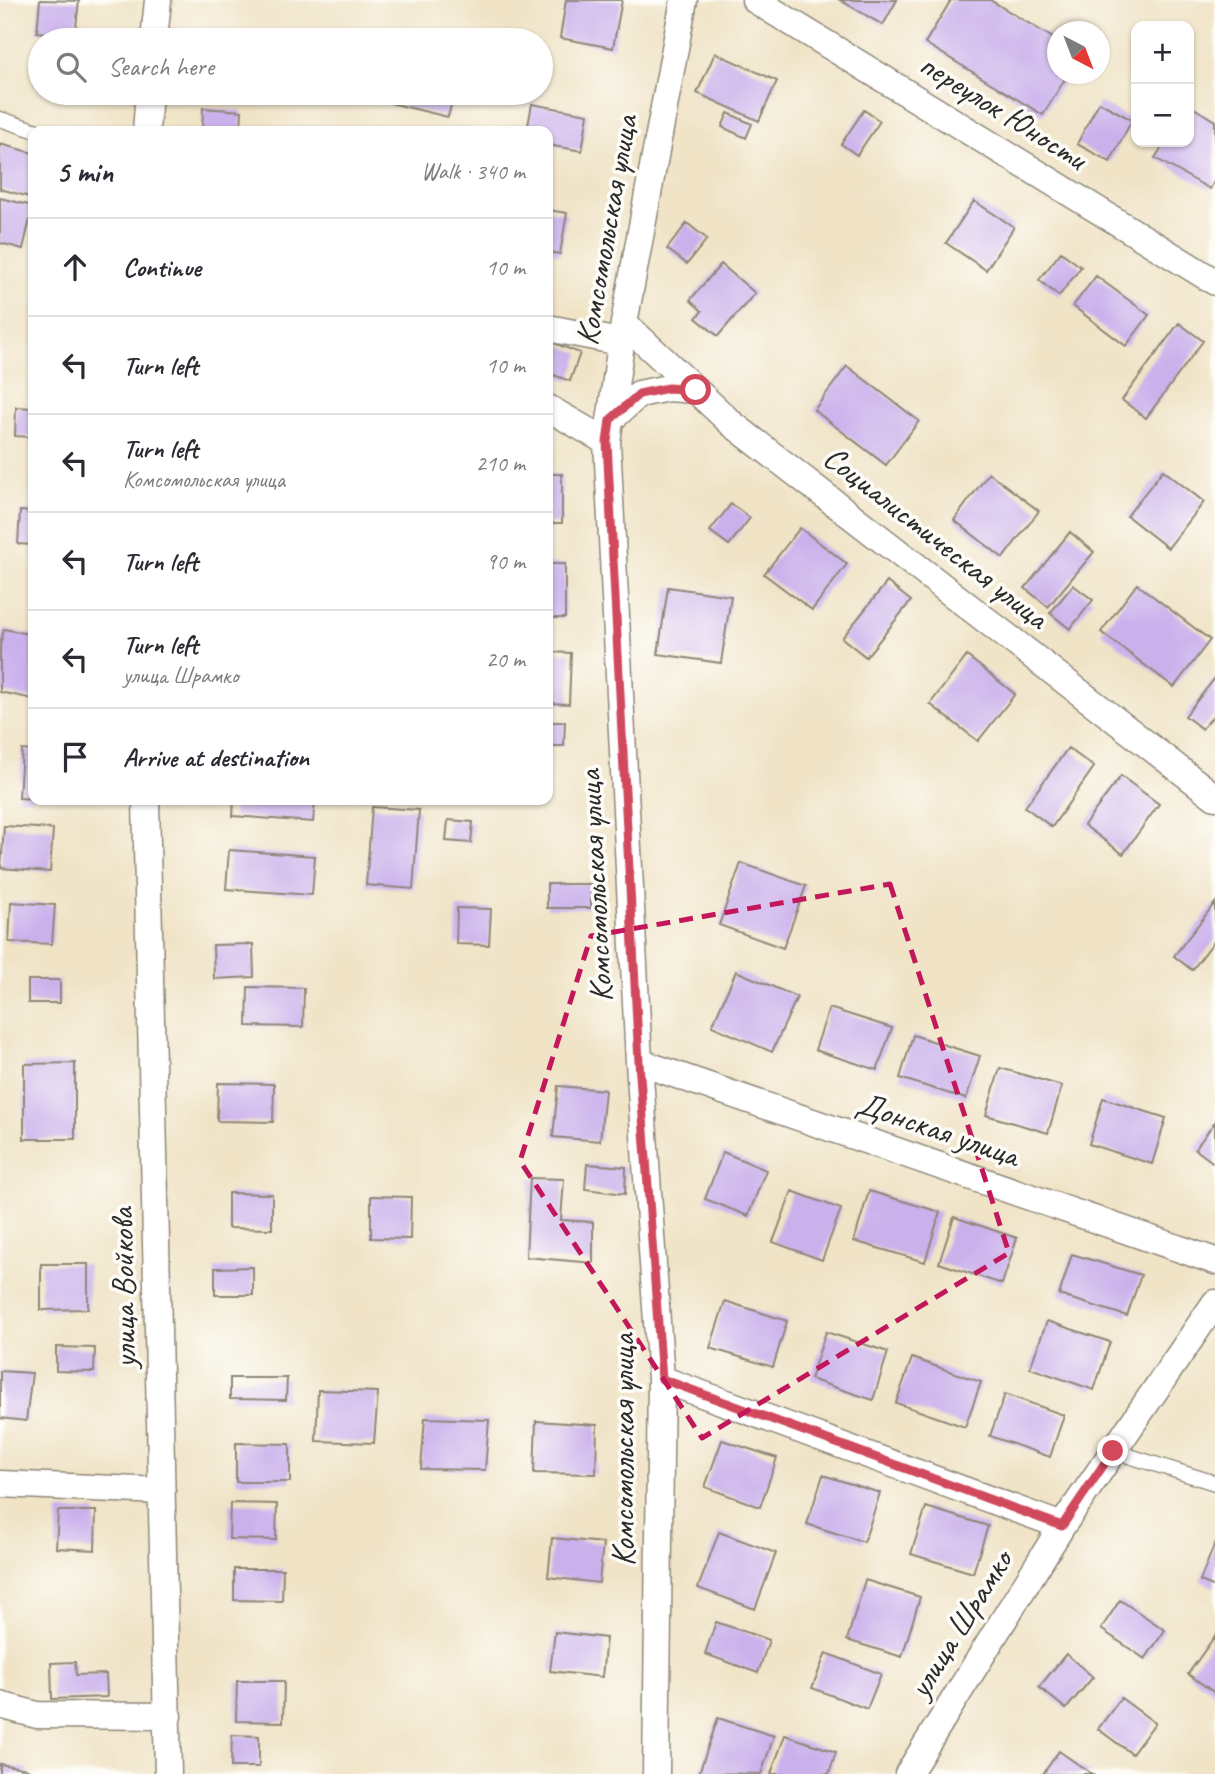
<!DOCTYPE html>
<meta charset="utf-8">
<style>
:root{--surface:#fff;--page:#f2f2f3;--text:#2b2b33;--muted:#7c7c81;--line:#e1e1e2}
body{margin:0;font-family:Caveat,sans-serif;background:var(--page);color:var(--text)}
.controls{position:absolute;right:21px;top:21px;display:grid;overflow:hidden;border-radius:14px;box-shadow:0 2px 5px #0004}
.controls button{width:63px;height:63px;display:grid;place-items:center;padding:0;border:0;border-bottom:2px solid var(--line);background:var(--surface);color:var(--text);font:35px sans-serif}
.compass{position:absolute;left:1047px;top:21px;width:63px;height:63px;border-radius:50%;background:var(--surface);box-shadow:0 2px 5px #0004;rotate:138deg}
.stop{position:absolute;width:21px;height:21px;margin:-16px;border:5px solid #d1495b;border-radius:50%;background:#fff}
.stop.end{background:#d1495b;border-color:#fff;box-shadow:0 2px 7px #0008}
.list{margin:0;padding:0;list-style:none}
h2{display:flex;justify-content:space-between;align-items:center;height:91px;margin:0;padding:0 28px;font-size:30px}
h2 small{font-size:23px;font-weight:400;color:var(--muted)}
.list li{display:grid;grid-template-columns:46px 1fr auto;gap:21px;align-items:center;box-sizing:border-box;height:98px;padding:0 28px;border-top:2px solid var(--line)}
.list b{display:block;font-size:26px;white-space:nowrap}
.list p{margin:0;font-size:23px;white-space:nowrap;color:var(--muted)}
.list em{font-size:23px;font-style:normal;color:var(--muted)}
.icon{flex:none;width:38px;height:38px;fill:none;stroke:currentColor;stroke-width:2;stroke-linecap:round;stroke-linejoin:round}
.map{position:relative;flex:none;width:1215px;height:1774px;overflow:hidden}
.search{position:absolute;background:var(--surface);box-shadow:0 2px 5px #0004;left:28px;top:28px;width:525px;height:77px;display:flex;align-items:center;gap:18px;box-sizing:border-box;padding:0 24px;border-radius:38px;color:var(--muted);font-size:26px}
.panel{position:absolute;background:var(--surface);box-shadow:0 2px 5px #0004;left:28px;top:126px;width:525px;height:679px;border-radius:14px}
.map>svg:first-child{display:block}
</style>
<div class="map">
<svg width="1215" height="1774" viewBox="0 0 1215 1774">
<rect width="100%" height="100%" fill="#fdfcf7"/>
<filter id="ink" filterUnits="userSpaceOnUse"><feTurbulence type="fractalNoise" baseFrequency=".0143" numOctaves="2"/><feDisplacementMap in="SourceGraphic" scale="14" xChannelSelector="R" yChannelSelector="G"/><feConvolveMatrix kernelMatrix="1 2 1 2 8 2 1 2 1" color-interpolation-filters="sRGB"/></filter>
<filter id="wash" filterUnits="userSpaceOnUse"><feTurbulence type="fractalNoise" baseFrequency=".00686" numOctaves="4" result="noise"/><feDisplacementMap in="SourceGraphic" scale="28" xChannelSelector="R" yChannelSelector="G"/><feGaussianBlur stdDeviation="1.57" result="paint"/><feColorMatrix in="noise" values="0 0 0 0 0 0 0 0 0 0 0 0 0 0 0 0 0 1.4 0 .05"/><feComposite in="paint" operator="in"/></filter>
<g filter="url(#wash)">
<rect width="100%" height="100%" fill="#f0e3c6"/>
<g id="blocks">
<path fill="#cbb1ec" d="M 40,0 L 79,1 L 75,35 L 37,32 Z
M 566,0 L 622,0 L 613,48 L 560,38 Z
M 840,0 L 897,0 L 883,25 Z
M 951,0 L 990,0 L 1058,41 L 1058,74 L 1068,74 L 1043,115 L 925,43 Z
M 715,53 L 777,81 L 759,121 L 697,93 Z
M 376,93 L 454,93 L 448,117 L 374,99 Z
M 1099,102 L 1132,120 L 1110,162 L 1077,144 Z
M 532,104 L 588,114 L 582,151 L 548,145 L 548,131 L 527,131 Z
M 1189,105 L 1215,121 L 1215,180 L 1210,189 L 1155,158 L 1165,142 L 1189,142 Z
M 203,108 L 242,111 L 241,131 L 202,131 Z
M 864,110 L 880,121 L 857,155 L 841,144 Z
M 728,113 L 752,124 L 746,138 L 722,127 Z
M 0,144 L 33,153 L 33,198 L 0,189 Z
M 0,198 L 33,206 L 23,249 L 0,243 Z
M 974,201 L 1014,227 L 986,270 L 946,243 Z
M 548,210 L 567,213 L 560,254 L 548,252 Z
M 687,223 L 707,239 L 687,264 L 667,249 Z
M 1061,252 L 1081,267 L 1059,296 L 1039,280 Z
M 721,264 L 755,293 L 718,336 L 696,318 L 702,311 L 690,300 Z
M 1096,276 L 1149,315 L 1126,346 L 1073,306 Z
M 1179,323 L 1203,341 L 1146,418 L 1122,400 Z
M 548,341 L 580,353 L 570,381 L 548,373 Z
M 847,366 L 919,421 L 886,465 L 814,410 Z
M 16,407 L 33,408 L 33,437 L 15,436 Z
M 1163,470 L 1204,502 L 1168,548 L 1127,516 Z
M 989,473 L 1039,511 L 1003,558 L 954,520 Z
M 548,474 L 562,474 L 562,523 L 548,523 Z
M 731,504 L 750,518 L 729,545 L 710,531 Z
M 20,511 L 33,512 L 33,545 L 18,544 Z
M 800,528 L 847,564 L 812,610 L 764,574 Z
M 1070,532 L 1094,552 L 1048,607 L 1025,588 Z
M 548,564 L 565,564 L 565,618 L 548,618 Z
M 887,582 L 911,601 L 866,657 L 842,638 Z
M 1137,584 L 1210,640 L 1174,687 L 1101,632 Z
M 1073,585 L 1093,600 L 1070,629 L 1050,613 Z
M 668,587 L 731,596 L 721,663 L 658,654 Z
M 4,629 L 33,635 L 33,699 L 0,692 L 0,645 Z
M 548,652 L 571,653 L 569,704 L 548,703 Z
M 967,656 L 1015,694 L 978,741 L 930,704 Z
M 1215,678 L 1215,714 L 1202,729 L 1185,716 Z
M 548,722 L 565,722 L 564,746 L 548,746 Z
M 1068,748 L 1094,767 L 1052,827 L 1025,807 Z
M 22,750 L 33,751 L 33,799 L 19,798 Z
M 1121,776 L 1159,804 L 1123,854 L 1084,825 Z
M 234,800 L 315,800 L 313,822 L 233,816 Z
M 372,807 L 419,810 L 413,889 L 366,885 Z
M 448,820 L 473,822 L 471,843 L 446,841 Z
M 4,826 L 53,829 L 50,872 L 1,868 Z
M 229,850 L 315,856 L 312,895 L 226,889 Z
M 741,863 L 806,886 L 783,948 L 719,925 Z
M 547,884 L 591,884 L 591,908 L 547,908 Z
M 11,902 L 55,905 L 52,944 L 9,942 Z
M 1215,903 L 1215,940 L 1192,970 L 1174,956 Z
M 457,908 L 491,909 L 489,945 L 456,944 Z
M 253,944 L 254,977 L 214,979 L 213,945 Z
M 736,971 L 797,997 L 772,1052 L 712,1026 Z
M 28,980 L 60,980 L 60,1003 L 28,1003 Z
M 248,987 L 304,988 L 303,1027 L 247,1026 Z
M 829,1008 L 892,1028 L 877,1070 L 815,1050 Z
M 913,1035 L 980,1056 L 966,1099 L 900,1078 Z
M 75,1063 L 75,1139 L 24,1139 L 24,1064 Z
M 1000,1068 L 1062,1086 L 1048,1133 L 986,1115 Z
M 218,1083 L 274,1084 L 273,1122 L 217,1121 Z
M 558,1086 L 605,1090 L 600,1141 L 553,1137 Z
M 1103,1098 L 1166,1118 L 1152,1164 L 1089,1144 Z
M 1215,1122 L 1215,1164 L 1195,1149 Z
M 723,1152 L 766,1170 L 748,1216 L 705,1199 Z
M 587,1164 L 626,1167 L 625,1194 L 585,1189 Z
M 530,1178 L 564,1179 L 561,1220 L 593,1222 L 593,1263 L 526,1257 Z
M 792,1191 L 841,1209 L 822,1260 L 773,1242 Z
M 869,1191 L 940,1212 L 925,1262 L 854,1241 Z
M 228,1193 L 272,1194 L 272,1229 L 228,1228 Z
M 371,1196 L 411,1197 L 410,1239 L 371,1238 Z
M 954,1217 L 1017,1238 L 1002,1284 L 939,1263 Z
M 1072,1254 L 1141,1275 L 1127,1316 L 1059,1295 Z
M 41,1264 L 88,1264 L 88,1309 L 41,1310 Z
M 253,1267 L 253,1295 L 215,1295 L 215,1268 Z
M 725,1301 L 787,1321 L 773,1367 L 710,1348 Z
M 1047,1321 L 1110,1342 L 1094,1390 L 1030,1368 Z
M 826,1332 L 888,1352 L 873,1400 L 810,1379 Z
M 56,1347 L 95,1348 L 94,1372 L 56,1371 Z
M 912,1358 L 981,1382 L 965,1427 L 896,1403 Z
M 0,1371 L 32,1373 L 26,1421 L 0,1418 Z
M 230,1378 L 287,1378 L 286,1400 L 230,1399 Z
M 318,1390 L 378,1392 L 374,1443 L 316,1441 Z
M 1005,1394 L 1064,1415 L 1050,1457 L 990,1436 Z
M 425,1418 L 489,1420 L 485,1470 L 421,1469 Z
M 536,1421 L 597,1425 L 596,1474 L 534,1473 Z
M 722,1440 L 777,1458 L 760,1507 L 705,1487 Z
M 236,1443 L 290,1444 L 290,1482 L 236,1482 Z
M 823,1475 L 880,1493 L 864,1542 L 807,1524 Z
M 230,1503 L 277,1504 L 276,1540 L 229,1539 Z
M 926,1507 L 988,1526 L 973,1573 L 911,1554 Z
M 58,1511 L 96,1511 L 95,1550 L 56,1548 Z
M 719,1532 L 776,1553 L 755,1609 L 698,1588 Z
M 552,1538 L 603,1543 L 599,1583 L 548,1577 Z
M 1215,1543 L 1215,1587 L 1200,1581 Z
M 234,1569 L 283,1569 L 282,1601 L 234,1600 Z
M 865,1580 L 920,1597 L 902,1657 L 847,1640 Z
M 1120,1600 L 1165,1630 L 1145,1659 L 1101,1629 Z
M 716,1622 L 769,1640 L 758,1673 L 705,1654 Z
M 555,1632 L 606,1638 L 602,1677 L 550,1671 Z
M 1215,1636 L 1215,1693 L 1188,1674 Z
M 826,1653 L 881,1674 L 867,1709 L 812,1688 Z
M 1066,1654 L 1093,1677 L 1066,1709 L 1039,1687 Z
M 75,1662 L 76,1675 L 106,1674 L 107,1697 L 52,1699 L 51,1663 Z
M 237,1681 L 284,1681 L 283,1722 L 236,1721 Z
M 1121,1698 L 1155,1723 L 1132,1754 L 1098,1729 Z
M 718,1718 L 774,1736 L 761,1774 L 699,1773 Z
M 232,1735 L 259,1736 L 259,1767 L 231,1767 Z
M 785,1735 L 836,1752 L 829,1774 L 771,1774 Z
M 1059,1751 L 1092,1774 L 1043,1774 Z
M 0,1764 L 28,1769 L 27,1774 L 0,1774 Z"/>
</g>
</g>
<g filter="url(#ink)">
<use href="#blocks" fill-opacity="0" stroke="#8e8778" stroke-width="2"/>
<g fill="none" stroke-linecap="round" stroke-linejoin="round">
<g stroke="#8e8778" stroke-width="17">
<path id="service" d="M 0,119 L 37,131
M 1113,1451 L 1215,1483"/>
</g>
<g stroke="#8e8778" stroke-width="29">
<path id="minor" d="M 755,0 L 1215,282
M 154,40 L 158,0
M 146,131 L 149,93
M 624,323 L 731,423 L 1215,797
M 548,328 L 620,342
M 548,408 L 607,442
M 610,420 L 639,394 L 668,388 L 696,390
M 146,800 L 168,1774
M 639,1062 L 1215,1261
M 661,1379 L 1062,1526
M 0,1484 L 162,1491
M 0,1705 L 37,1715 L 168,1716
M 656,1774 L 661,1379 L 639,1062 L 607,442 L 624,323 L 684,0
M 908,1774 L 1062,1526 L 1215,1303"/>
</g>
<use href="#service" stroke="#fff" stroke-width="14"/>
<use href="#minor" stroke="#fff" stroke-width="26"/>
</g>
</g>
<g fill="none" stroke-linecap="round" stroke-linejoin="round" filter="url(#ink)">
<path stroke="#d1495b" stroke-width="9" d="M 696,390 L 668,388 L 639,394 L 610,420 L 607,442 L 639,1062 L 662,1379 L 1062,1526 L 1113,1451"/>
</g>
<path fill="none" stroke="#c2185b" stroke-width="5" stroke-dasharray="14 9" stroke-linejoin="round" d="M 890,884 L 1009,1253 L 702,1438 L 520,1161 L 591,936 Z"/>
<g text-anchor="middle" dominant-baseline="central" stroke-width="7" stroke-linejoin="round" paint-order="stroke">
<g font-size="33" fill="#2b2b2b" stroke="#fdfcf7">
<text transform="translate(1003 111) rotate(32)">переулок Юности</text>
<text transform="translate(606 230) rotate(-80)">Комсомольская улица</text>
<text transform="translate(936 537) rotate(38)">Социалистическая улица</text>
<text transform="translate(595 886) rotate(-93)">Комсомольская улица</text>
<text transform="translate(938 1129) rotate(19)">Донская улица</text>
<text transform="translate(123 1288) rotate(-91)">улица Войкова</text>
<text transform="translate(623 1450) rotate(-90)">Комсомольская улица</text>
<text transform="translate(960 1624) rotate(-58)">улица Шрамко</text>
</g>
</g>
</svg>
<div class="controls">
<button>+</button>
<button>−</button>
</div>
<svg class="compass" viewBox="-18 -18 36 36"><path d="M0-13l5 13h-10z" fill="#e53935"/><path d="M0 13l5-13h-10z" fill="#7c7c81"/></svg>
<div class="stop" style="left:696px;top:390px"></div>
<div class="stop end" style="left:1113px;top:1451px"></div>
<div class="search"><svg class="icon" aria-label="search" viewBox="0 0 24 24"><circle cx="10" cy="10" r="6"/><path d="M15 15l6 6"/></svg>Search here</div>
<section class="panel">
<h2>5 min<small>Walk · 340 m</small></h2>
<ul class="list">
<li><svg class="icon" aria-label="ahead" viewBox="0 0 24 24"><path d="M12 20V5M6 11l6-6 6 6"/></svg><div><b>Continue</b></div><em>10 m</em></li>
<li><svg class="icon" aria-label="left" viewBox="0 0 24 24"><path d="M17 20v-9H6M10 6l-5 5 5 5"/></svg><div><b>Turn left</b></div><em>10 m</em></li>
<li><svg class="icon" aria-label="left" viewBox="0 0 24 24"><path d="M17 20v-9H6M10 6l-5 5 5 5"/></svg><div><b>Turn left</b><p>Комсомольская улица</p></div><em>210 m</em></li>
<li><svg class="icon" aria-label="left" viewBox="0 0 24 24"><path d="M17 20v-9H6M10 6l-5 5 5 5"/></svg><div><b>Turn left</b></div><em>90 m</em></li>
<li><svg class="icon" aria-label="left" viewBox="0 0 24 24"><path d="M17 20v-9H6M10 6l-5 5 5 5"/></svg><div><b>Turn left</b><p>улица Шрамко</p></div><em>20 m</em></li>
<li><svg class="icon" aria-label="arrive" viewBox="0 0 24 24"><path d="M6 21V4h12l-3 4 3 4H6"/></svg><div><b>Arrive at destination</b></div></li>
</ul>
</section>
</div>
